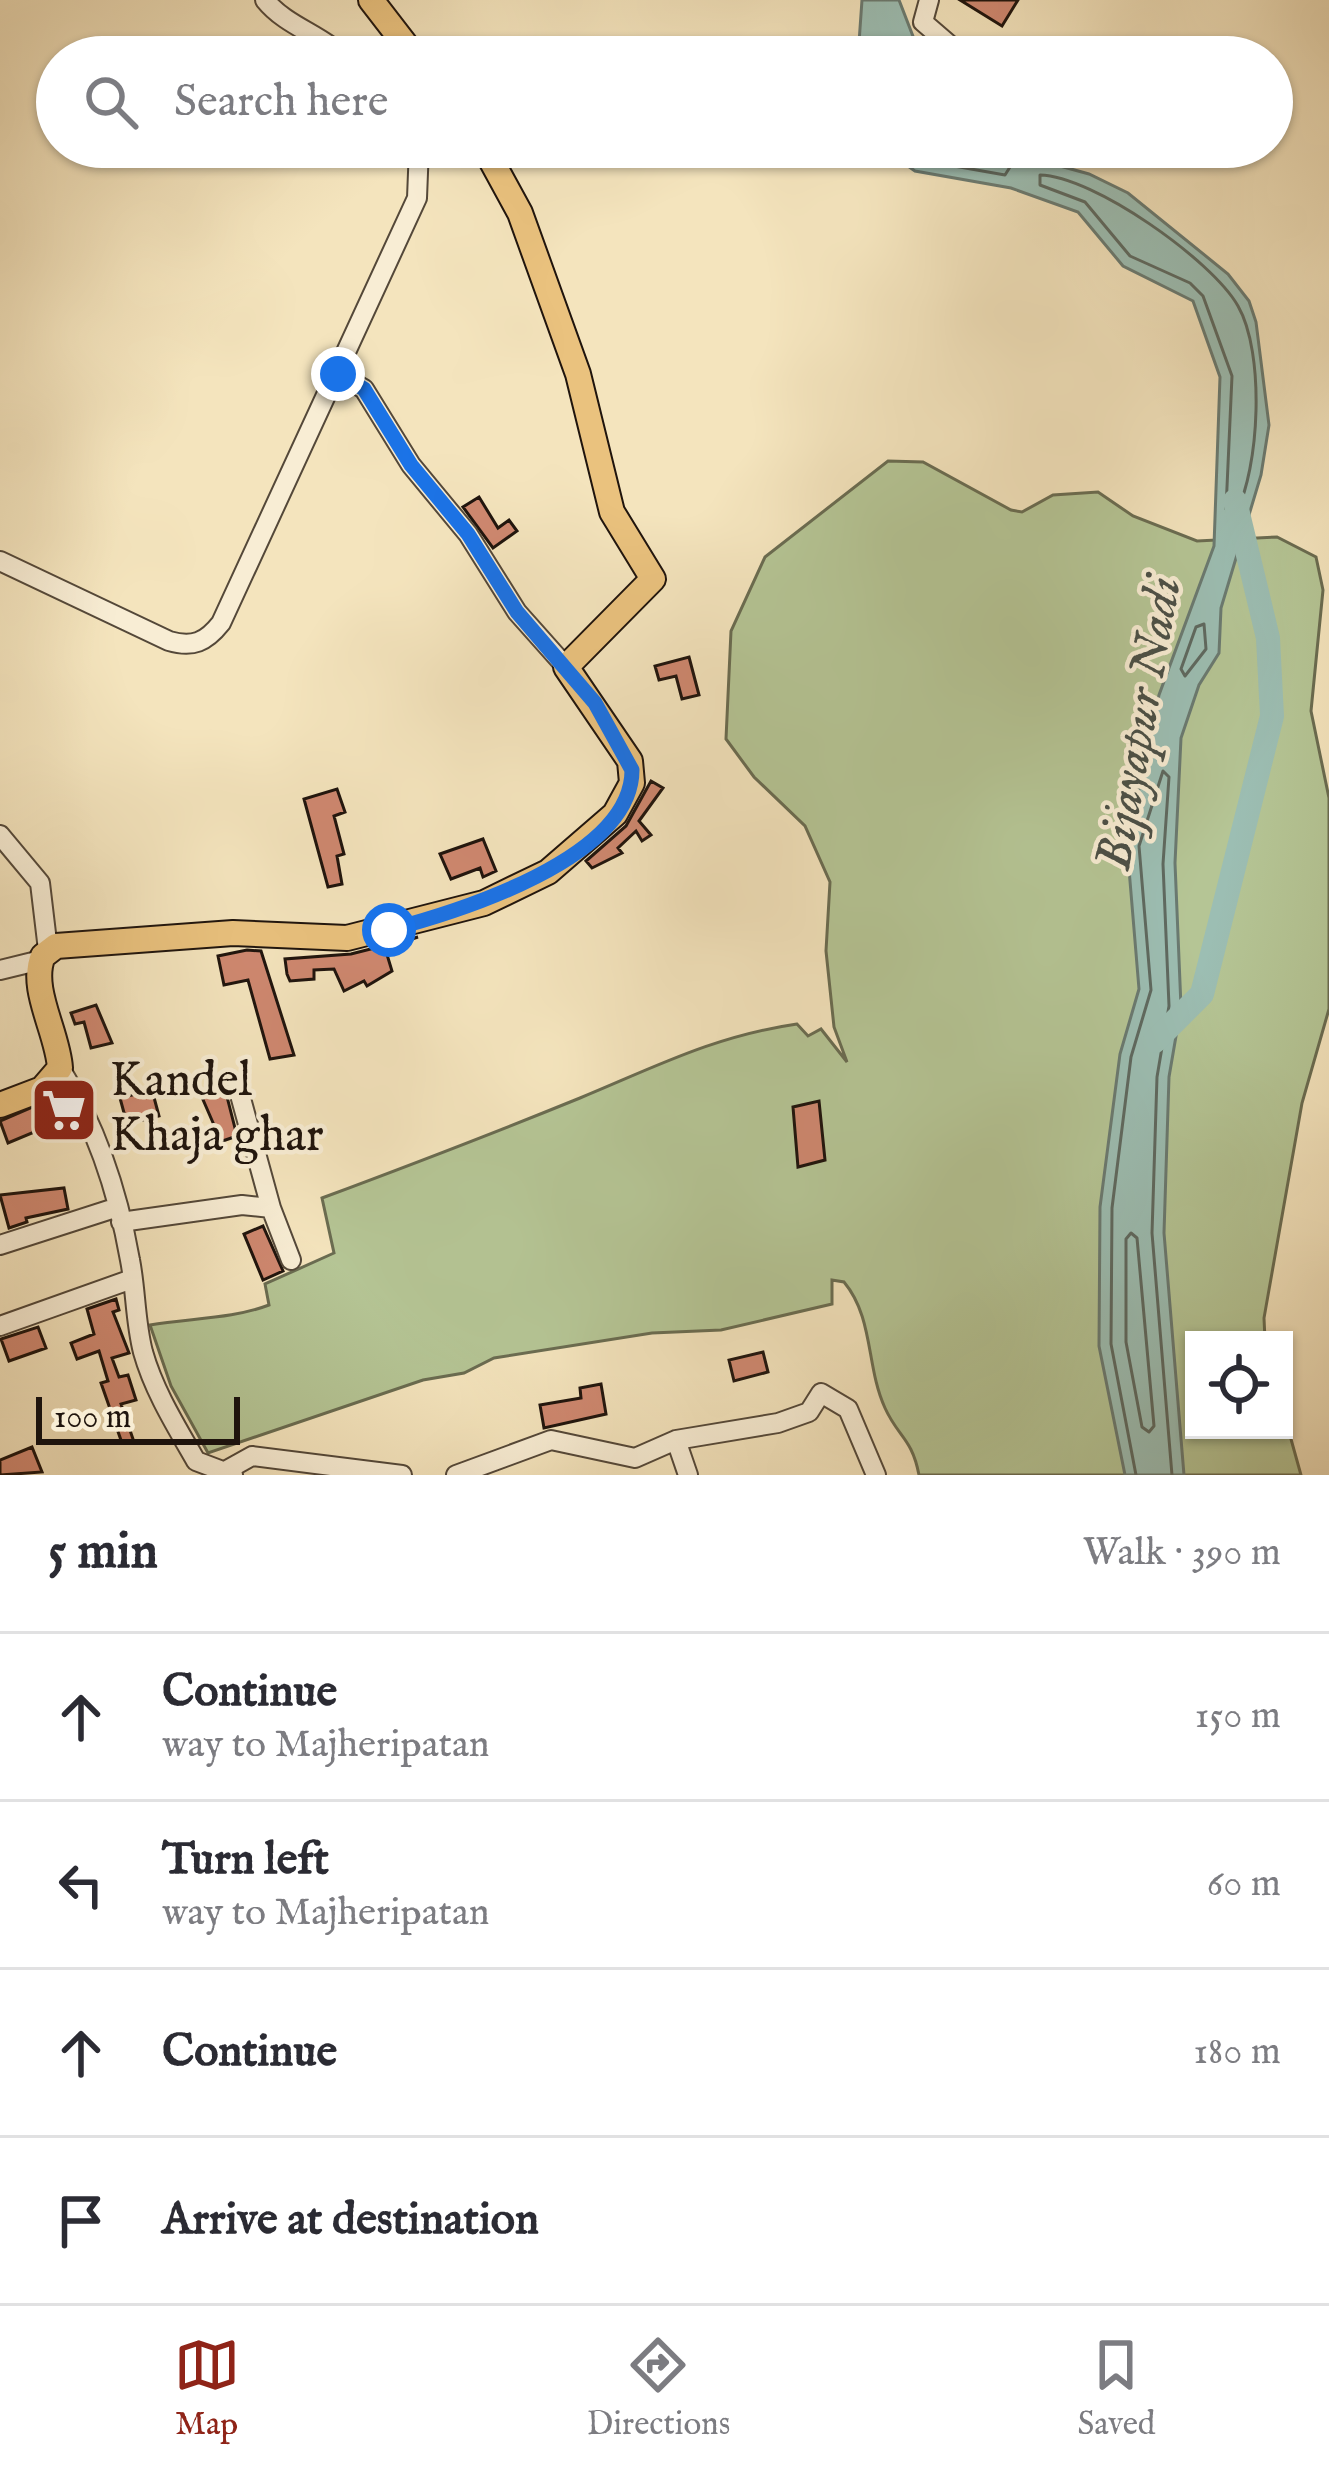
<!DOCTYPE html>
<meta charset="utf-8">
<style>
:root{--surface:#fff;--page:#f7f7f7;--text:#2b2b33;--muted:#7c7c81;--line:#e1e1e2;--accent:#8f2418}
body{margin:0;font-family:"IM FELL English",serif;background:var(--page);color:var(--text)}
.controls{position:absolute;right:36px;bottom:36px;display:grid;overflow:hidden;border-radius:0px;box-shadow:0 3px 9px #0004}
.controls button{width:108px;height:108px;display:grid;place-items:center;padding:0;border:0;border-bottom:3px solid var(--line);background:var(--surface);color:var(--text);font:60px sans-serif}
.scale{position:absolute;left:36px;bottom:30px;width:204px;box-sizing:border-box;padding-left:12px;border:6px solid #1f140d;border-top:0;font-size:33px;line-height:42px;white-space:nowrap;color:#1f140d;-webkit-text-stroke:9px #f8edd4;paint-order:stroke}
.stop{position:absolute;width:36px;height:36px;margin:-27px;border:9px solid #1a73e8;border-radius:50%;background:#fff}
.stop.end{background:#1a73e8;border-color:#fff;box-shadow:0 3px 12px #0008}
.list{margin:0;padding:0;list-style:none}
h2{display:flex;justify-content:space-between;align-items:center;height:156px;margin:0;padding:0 48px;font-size:51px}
h2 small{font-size:39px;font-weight:400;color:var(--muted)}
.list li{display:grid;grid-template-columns:78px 1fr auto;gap:36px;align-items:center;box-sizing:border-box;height:168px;padding:0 48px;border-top:3px solid var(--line)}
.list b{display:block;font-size:45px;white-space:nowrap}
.list p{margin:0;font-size:39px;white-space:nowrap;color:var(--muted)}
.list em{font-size:39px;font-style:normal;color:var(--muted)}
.icon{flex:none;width:66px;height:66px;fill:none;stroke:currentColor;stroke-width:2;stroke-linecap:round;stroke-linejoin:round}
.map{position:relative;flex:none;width:1329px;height:1475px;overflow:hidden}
.search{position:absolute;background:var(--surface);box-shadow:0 3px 9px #0004;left:36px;right:36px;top:36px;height:132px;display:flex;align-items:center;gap:30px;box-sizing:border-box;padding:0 42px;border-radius:66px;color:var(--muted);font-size:45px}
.sheet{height:828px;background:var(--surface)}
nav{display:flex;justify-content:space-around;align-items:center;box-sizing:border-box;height:168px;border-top:3px solid var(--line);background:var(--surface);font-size:33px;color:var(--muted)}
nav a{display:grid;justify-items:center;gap:6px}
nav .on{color:var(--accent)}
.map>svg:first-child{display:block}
</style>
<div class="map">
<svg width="1329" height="1475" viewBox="0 0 1329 1475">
<rect width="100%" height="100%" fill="#f4e4bd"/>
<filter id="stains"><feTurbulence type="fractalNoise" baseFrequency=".00167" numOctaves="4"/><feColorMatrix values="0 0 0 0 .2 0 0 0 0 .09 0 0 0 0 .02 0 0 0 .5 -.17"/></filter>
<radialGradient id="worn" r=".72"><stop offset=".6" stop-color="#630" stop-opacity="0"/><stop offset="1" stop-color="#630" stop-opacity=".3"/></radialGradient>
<path fill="#b5c595" stroke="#6a6c51" stroke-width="3" d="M 888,461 L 923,462 L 1011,510 L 1022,512 L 1053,495 L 1098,492 L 1133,516 L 1197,541 L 1277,537 L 1316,557 L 1323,590 L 1311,711 L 1329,798 L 1329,1009 L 1302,1103 L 1264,1318 L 1265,1340 L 1194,1340 L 1194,1430 L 1284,1430 L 1284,1414 L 1301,1475 L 919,1475 C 912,1438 898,1437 885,1408 C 866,1367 874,1318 844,1282 L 832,1280 L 832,1304 L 721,1330 L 652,1333 L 494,1358 L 464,1373 L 423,1380 L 208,1453 L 171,1386 L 150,1325 C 190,1318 232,1319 269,1305 L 265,1284 L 334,1253 L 322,1198 C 408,1166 494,1133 580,1098 C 655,1067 714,1036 797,1024 L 808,1036 L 821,1029 L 847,1062 L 834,1027 L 826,951 L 830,882 L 805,826 L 754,777 L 726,739 L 731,631 L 765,557 Z"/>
<path fill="#9cbeb3" stroke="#6a7a71" stroke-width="3" d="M 862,0 L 899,0 L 921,57 L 858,57 Z
M 881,147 L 991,147 L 1089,174 L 1128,193 L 1228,274 L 1249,301 L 1256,322 L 1269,425 L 1261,475 L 1221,608 L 1219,653 L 1199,685 L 1181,738 L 1175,863 L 1181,1007 L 1169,1077 L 1164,1233 L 1184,1475 L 1125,1475 L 1099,1346 L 1100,1207 L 1120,1054 L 1139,989 L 1127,845 L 1159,695 L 1214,546 L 1220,377 L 1193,301 L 1123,266 L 1078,212 L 1011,188 L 915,171 Z"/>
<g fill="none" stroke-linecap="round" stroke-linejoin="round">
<path stroke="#5e6960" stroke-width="3" d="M 902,147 L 920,160 L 1005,175 L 1010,167 L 999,147
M 1040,175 C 1093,176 1212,260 1238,306 C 1265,353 1260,468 1235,515 L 1226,509 L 1232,376 L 1203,296 L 1190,283 L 1130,256 L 1085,202 L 1040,185 Z
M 1204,624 L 1206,649 L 1185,676 L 1181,669 L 1196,627 Z
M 1131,1233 L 1137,1238 L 1154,1426 L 1149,1432 L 1142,1427 L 1126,1342 L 1126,1239 Z
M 1136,1475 L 1111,1344 L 1112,1208 L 1131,1057 L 1151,990 L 1139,846 L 1163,771 L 1169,777 L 1163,864 L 1169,1006 L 1157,1077 L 1152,1233 L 1172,1475"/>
<path stroke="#9cbeb3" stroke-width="24" d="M 1155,1041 L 1202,994 L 1272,716 L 1268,638 L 1235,501"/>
</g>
<path fill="#cf8870" stroke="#1f140d" stroke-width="3" d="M 960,0 L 1018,0 L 1002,26 Z
M 479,497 L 498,528 L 509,520 L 517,531 L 493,548 L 463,507 Z
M 689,657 L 699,695 L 682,699 L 676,676 L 659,680 L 655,666 Z
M 651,781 L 663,788 L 639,821 L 651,835 L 642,841 L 636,831 L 618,848 L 622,853 L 592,868 L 586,861 L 626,826 Z
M 337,789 L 345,812 L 334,816 L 344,854 L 337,856 L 342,884 L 328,887 L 304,799 Z
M 483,839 L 496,871 L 483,877 L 480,868 L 451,879 L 440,854 Z
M 418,937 L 385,948 L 392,971 L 367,986 L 364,981 L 344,991 L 334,969 L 314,970 L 314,979 L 290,981 L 287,974 L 285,959 L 351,954 Z
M 247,950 L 261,951 L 294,1055 L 270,1059 L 248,980 L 224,985 L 218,956 Z
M 96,1005 L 112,1043 L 91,1048 L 84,1022 L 75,1024 L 71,1013 Z
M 224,1085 L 237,1136 L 214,1144 L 208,1127 L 214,1125 L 201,1095 Z
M 152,1090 L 159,1116 L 127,1124 L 120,1098 Z
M 60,1095 L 74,1124 L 60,1129 L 58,1122 L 8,1143 L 0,1121 Z
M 819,1101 L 825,1160 L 798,1167 L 793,1107 Z
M 64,1188 L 68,1209 L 26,1218 L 27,1222 L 9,1228 L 0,1195 Z
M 263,1226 L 283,1271 L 263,1280 L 244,1234 Z
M 116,1299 L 119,1310 L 113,1312 L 129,1353 L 112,1358 L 119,1377 L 128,1375 L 136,1400 L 121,1404 L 133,1439 L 122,1443 L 101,1383 L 108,1381 L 99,1351 L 77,1359 L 71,1343 L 94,1334 L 87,1309 Z
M 38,1327 L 46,1348 L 9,1361 L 1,1339 Z
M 763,1352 L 768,1372 L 734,1381 L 729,1360 Z
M 601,1384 L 606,1414 L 544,1428 L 540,1405 L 581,1398 L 580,1388 Z
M 32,1447 L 42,1472 L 0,1475 L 0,1460 Z"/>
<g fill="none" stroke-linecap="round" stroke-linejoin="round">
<g stroke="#544839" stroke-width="22">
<path id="minor" d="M 265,0 C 286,26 320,34 344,57
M 929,0 L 923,22 L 952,47
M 338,374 L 364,389 L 411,465 L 468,534 L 517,612 L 566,667
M 0,561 L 169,641 C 193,648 206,642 221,623 L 417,198 L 419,147
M 0,835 L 40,883 L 48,950
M 0,970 L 41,960
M 60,1068 C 96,1126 118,1192 130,1260 C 136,1290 135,1321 143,1352 C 154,1391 176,1426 196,1461 L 233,1475
M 271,1208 L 291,1260
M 121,1222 L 242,1205 L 271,1208 L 237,1084
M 0,1245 L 118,1207
M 0,1326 L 132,1279
M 676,1440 L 688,1475
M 225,1471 L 252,1456 L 402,1475
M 456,1475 L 551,1440 L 635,1458 L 676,1440 L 778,1423 L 809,1412 L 821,1393 L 848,1409 L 876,1475"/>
</g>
<g stroke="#1f140d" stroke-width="28">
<path id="major" d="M 371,0 L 415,57
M 0,1105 L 42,1089 L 60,1068 C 58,1033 29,988 43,956 L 56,946 L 233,933 L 347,938 L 484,903 L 548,872 L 615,814 L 632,783 L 630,761 L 566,667 L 653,579 L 612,512 L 578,374 L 520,213 L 484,147"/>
</g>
<use href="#minor" stroke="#f8edd4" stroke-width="18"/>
<use href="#major" stroke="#eac27e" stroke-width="24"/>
</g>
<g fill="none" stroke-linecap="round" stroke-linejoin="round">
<path stroke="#1a73e8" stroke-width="15" d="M 338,374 L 364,389 L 411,465 L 468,534 L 517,612 L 595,703 L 632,770 C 632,859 457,912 389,930"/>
</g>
<defs>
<g id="supermarket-square" transform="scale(3.45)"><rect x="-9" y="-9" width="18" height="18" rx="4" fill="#8f2418" stroke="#f8edd4"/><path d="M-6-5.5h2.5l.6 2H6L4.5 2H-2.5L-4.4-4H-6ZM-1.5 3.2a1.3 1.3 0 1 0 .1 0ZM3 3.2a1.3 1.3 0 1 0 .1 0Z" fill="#fff"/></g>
</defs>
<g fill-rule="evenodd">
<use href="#supermarket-square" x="64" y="1110"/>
</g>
<g text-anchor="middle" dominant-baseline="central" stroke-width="9" stroke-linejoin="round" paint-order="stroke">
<g font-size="48" fill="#1f140d" stroke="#f8edd4" text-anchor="start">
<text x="110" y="1082">Kandel<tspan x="110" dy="55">Khaja ghar</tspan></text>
</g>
<g font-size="51" font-style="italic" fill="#4b5047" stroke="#f8edd4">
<text transform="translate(1141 724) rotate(-80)">Bijayapur Nadi</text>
</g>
</g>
<rect width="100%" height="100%" filter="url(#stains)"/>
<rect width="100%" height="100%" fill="url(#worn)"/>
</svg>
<div class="controls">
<button><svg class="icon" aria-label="locate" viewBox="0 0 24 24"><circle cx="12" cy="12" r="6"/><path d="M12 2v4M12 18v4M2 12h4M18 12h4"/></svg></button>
</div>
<div class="scale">100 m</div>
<div class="stop" style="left:389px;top:930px"></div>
<div class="stop end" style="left:338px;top:374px"></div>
<div class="search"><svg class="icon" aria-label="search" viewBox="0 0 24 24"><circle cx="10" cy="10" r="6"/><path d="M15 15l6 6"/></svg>Search here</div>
</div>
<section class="sheet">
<h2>5 min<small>Walk · 390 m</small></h2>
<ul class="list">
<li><svg class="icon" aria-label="ahead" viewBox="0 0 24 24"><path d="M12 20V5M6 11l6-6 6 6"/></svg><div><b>Continue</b><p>way to Majheripatan</p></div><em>150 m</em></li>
<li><svg class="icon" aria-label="left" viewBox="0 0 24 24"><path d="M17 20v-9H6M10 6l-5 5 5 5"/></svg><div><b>Turn left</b><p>way to Majheripatan</p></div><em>60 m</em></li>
<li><svg class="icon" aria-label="ahead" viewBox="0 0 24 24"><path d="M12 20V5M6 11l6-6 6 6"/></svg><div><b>Continue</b></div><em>180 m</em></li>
<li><svg class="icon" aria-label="arrive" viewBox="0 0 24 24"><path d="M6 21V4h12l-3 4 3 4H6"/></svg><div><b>Arrive at destination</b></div></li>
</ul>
</section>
<nav>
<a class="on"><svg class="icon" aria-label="map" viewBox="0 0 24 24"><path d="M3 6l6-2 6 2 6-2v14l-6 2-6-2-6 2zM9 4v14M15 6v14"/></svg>Map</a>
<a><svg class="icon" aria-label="directions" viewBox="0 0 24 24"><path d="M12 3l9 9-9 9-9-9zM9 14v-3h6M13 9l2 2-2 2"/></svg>Directions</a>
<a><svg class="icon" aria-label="saved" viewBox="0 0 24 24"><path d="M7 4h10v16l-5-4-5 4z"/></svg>Saved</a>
</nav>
